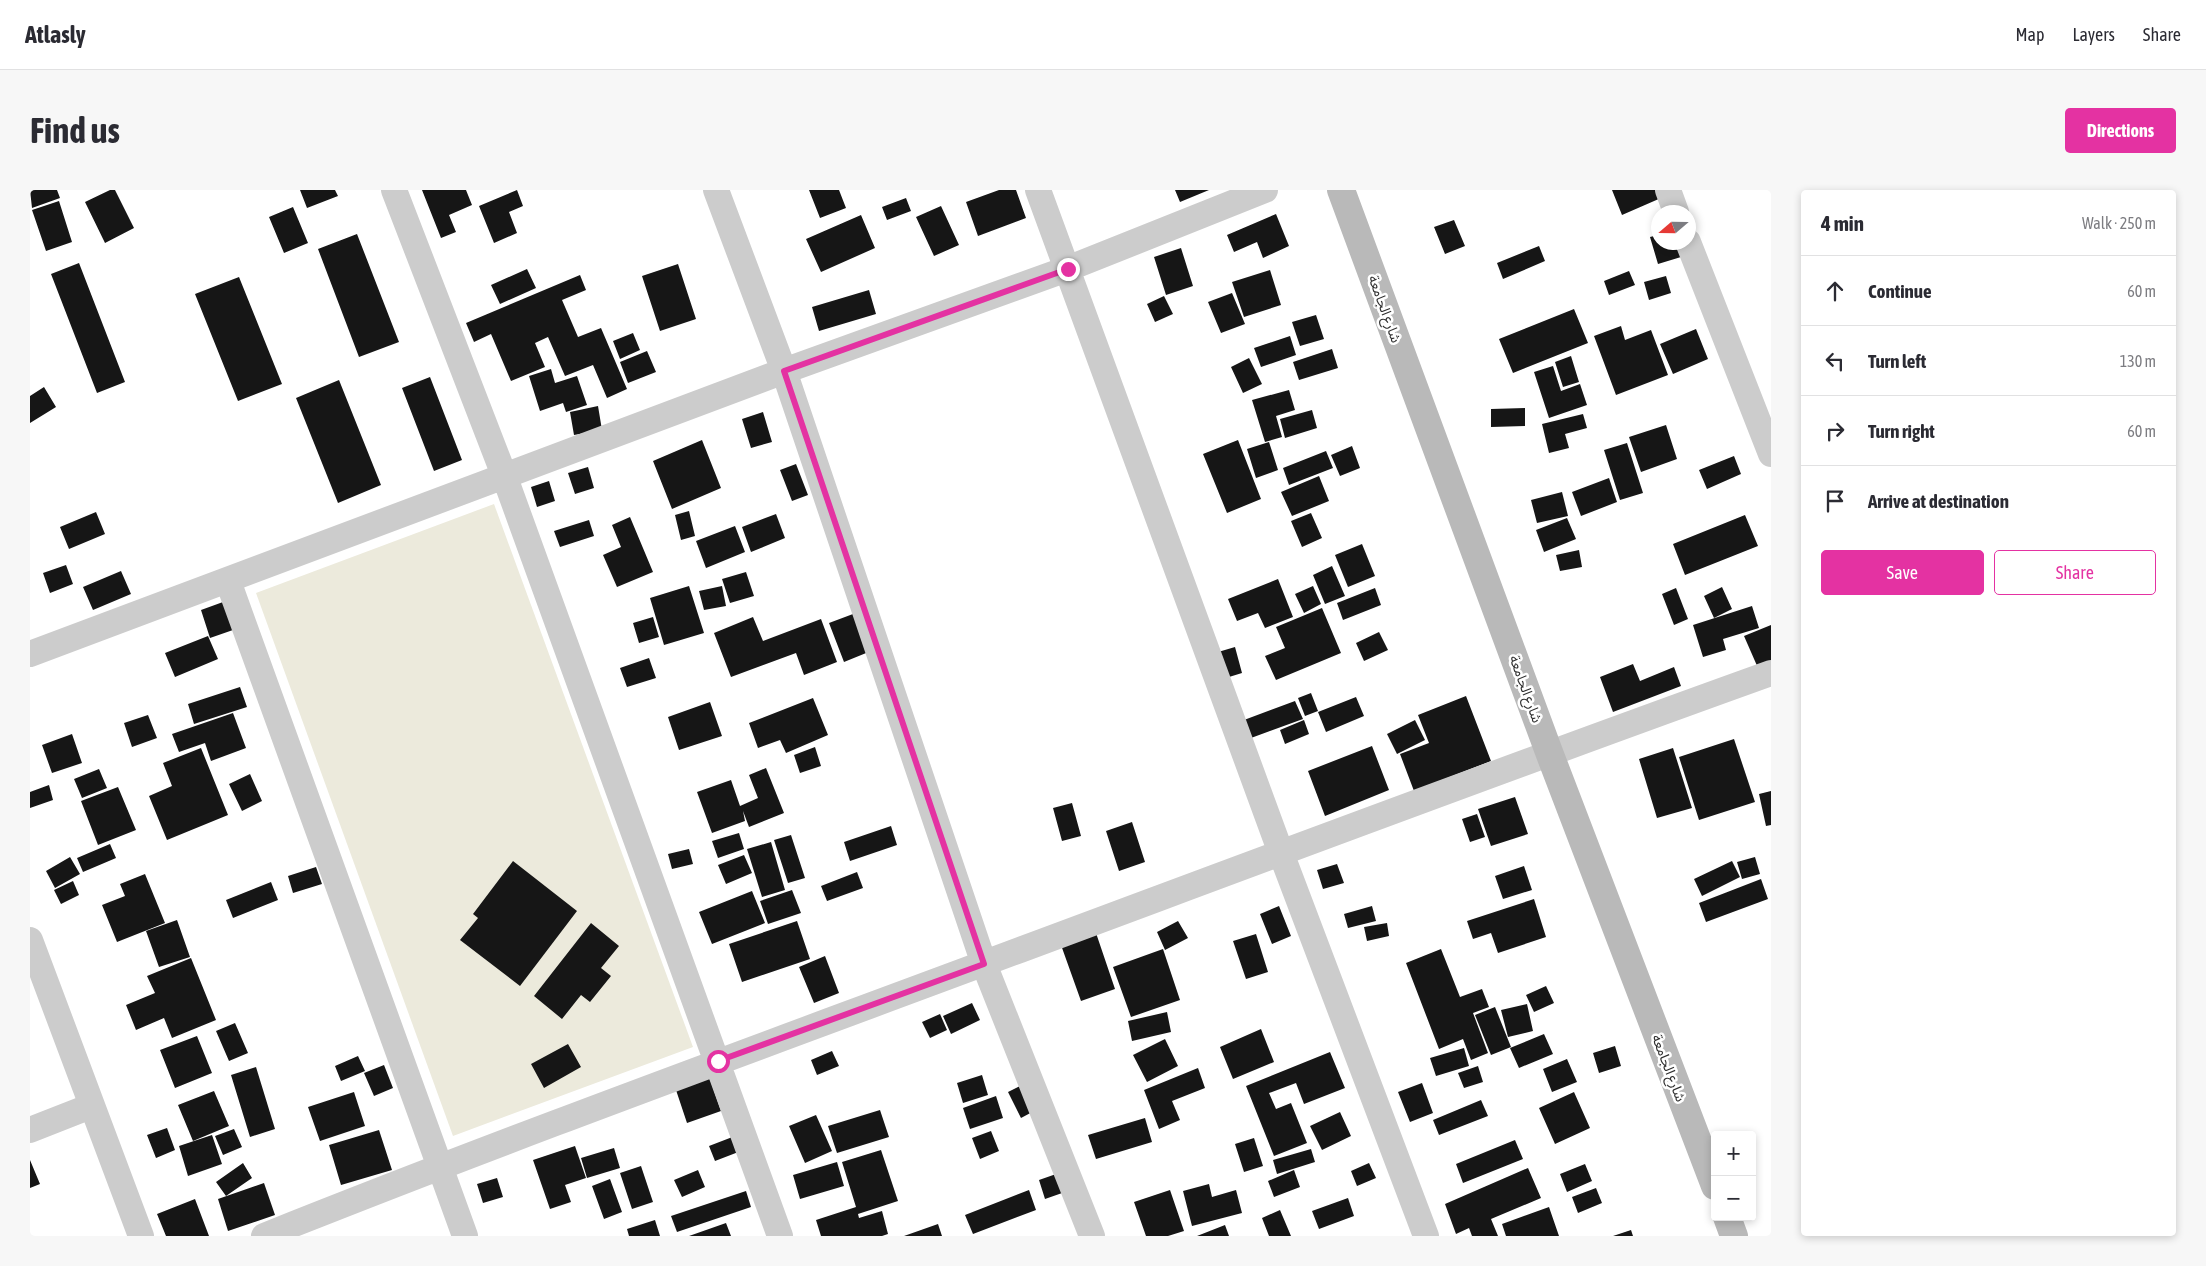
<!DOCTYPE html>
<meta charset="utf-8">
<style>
:root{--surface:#fff;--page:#f7f7f7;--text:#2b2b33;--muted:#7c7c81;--line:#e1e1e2;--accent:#e432a2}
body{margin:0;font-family:"Asap Condensed","Noto Sans Arabic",sans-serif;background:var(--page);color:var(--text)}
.controls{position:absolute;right:15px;bottom:15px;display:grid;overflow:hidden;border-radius:5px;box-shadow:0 2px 8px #0003}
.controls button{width:45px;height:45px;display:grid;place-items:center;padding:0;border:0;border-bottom:1px solid var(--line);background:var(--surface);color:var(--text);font:25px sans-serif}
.compass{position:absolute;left:1621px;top:15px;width:45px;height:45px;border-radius:50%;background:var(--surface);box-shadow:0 2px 8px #0003;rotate:250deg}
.stop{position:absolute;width:15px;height:15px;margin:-11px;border:4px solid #e432a2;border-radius:50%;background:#fff}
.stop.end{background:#e432a2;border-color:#fff;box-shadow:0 1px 5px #0008}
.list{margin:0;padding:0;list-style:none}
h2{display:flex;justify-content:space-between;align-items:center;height:65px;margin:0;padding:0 20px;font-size:21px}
h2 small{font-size:16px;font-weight:400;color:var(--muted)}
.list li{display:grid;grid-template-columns:32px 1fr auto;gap:15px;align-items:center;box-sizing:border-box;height:70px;padding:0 20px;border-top:1px solid var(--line)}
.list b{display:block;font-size:19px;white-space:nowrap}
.list em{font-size:16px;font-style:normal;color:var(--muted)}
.actions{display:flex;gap:10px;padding:15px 20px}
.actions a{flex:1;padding:11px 0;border:1px solid var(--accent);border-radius:5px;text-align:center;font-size:18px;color:var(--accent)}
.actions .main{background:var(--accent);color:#fff}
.icon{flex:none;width:28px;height:28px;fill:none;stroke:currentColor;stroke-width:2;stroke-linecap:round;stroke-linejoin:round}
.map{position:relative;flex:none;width:1741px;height:1046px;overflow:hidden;border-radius:5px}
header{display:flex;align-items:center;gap:30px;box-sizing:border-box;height:70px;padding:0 25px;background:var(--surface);border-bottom:1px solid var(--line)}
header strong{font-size:24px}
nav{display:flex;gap:28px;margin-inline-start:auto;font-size:18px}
.intro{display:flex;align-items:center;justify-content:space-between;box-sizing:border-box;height:120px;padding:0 30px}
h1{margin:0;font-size:35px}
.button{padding:12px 22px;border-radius:5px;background:var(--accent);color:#fff;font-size:18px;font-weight:700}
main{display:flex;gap:30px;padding:0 30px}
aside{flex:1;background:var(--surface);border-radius:5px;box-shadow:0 2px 8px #0003}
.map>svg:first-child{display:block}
</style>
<header>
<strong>Atlasly</strong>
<nav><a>Map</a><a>Layers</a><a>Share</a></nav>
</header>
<div class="intro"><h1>Find us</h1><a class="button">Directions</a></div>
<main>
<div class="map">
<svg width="1741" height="1046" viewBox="0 0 1741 1046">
<rect width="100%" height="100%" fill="#fff"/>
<path fill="#eceadc" d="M 464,314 L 663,857 L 423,946 L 226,403 Z"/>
<path fill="#161616" d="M 0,0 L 27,0 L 30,8 L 2,18 Z
M 80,0 L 85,0 L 104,38 L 75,53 L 55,12 Z
M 270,0 L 305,0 L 308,6 L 277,18 Z
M 392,0 L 436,0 L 442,15 L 419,25 L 426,42 L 411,48 Z
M 487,0 L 493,16 L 479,22 L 487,43 L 464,53 L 449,16 Z
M 779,0 L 809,0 L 816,18 L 790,28 Z
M 969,0 L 986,0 L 996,28 L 948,46 L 936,12 Z
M 1145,0 L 1179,0 L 1150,12 Z
M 1582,0 L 1628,0 L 1631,8 L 1592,25 Z
M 876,8 L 881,21 L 857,30 L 852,17 Z
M 29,11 L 42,52 L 16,61 L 2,20 Z
M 911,16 L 929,55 L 904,66 L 886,27 Z
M 263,17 L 278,53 L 254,63 L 239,27 Z
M 1246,24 L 1259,56 L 1233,68 L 1227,52 L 1204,62 L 1197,45 Z
M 831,25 L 845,58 L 791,82 L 776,49 Z
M 1424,30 L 1435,56 L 1415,64 L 1404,37 Z
M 327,44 L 369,152 L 329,167 L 288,59 Z
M 1628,45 L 1628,52 L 1647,52 L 1651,67 L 1628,74 L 1620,47 Z
M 1509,56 L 1515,71 L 1473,89 L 1467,73 Z
M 1151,58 L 1163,96 L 1136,105 L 1124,67 Z
M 49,73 L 95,192 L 67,203 L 21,84 Z
M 648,74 L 666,129 L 630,141 L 612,86 Z
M 497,79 L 506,98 L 470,114 L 461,95 Z
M 1240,80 L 1251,115 L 1214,127 L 1202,92 Z
M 1599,81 L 1605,95 L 1579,105 L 1574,91 Z
M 550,85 L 556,100 L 532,110 L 548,147 L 571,138 L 597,199 L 577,208 L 563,175 L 535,186 L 518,147 L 505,153 L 515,177 L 481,191 L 461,144 L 444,152 L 436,133 Z
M 1636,86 L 1641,103 L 1619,110 L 1614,92 Z
M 209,87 L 252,194 L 208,211 L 165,104 Z
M 839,100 L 846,124 L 789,141 L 782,117 Z
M 1202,103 L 1215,134 L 1191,143 L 1178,112 Z
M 1134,106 L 1143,124 L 1125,132 L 1117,114 Z
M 1544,119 L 1558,153 L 1483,183 L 1469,149 Z
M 1286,125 L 1294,149 L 1270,156 L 1262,132 Z
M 1591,136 L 1595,150 L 1621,140 L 1638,185 L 1586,205 L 1564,146 Z
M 1666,139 L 1678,169 L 1643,184 L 1630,154 Z
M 603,143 L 610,160 L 590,169 L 583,151 Z
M 1260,146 L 1266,165 L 1231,177 L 1224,158 Z
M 1302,159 L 1308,178 L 1269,190 L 1263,172 Z
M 617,161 L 626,182 L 598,193 L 590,172 Z
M 1541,166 L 1549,192 L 1533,197 L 1525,172 Z
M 1219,168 L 1232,194 L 1213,203 L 1201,177 Z
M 1523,176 L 1531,201 L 1550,194 L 1557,215 L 1519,228 L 1504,182 Z
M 521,179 L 525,193 L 547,186 L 557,215 L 536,222 L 533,213 L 510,221 L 499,186 Z
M 400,187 L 432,270 L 404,281 L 372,198 Z
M 309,190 L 351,295 L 308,313 L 266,208 Z
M 14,197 L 26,217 L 0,233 L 0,206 Z
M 1259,200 L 1265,220 L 1246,226 L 1252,247 L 1235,252 L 1222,210 Z
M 568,216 L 572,240 L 544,245 L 540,222 Z
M 1495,218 L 1495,236 L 1461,237 L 1461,219 Z
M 1282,220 L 1287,238 L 1255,248 L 1250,229 Z
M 733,222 L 742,252 L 721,258 L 712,229 Z
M 1553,224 L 1557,238 L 1535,244 L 1539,258 L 1519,263 L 1512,234 Z
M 1636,235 L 1647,269 L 1611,282 L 1599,247 Z
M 672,250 L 691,298 L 642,319 L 623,271 Z
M 1208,250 L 1231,309 L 1197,323 L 1173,264 Z
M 1239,252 L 1248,280 L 1226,288 L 1217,259 Z
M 1597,253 L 1613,303 L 1590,310 L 1574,260 Z
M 1322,256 L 1330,278 L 1310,286 L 1301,265 Z
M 1296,261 L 1303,278 L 1259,295 L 1253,278 Z
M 1704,266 L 1711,284 L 1677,299 L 1669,280 Z
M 766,274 L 778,305 L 762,311 L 750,280 Z
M 558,277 L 564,298 L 545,304 L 538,283 Z
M 1289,286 L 1299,311 L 1262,326 L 1251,302 Z
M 1579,288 L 1587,312 L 1551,326 L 1542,302 Z
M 519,291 L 525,311 L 507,317 L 501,297 Z
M 1532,302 L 1538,326 L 1507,333 L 1501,310 Z
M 659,321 L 665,346 L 651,350 L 645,325 Z
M 66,322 L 75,344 L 39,359 L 30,337 Z
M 1281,323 L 1292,348 L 1272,357 L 1261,331 Z
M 746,324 L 755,348 L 721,362 L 712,337 Z
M 1715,325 L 1728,356 L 1655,385 L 1643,354 Z
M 600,327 L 623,382 L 587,397 L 573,365 L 591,357 L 582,335 Z
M 1537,328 L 1546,349 L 1514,362 L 1506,340 Z
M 559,330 L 564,346 L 530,357 L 524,341 Z
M 705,336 L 715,362 L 676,378 L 666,351 Z
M 1332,354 L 1345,386 L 1318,397 L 1305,365 Z
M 1549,360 L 1552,377 L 1530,381 L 1526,365 Z
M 36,375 L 43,394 L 20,403 L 13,383 Z
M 1302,376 L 1315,406 L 1295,414 L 1283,385 Z
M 91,381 L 101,404 L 63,420 L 53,397 Z
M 716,382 L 724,406 L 700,413 L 692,389 Z
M 1248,389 L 1263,427 L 1235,438 L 1228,423 L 1207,431 L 1198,409 Z
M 659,396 L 674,443 L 634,455 L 620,408 Z
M 692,396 L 696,416 L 674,420 L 669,401 Z
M 1283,396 L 1291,414 L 1274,423 L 1265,404 Z
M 1692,397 L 1702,419 L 1684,428 L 1674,406 Z
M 1345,398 L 1351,415 L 1313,430 L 1307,413 Z
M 1646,398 L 1658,429 L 1644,435 L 1632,404 Z
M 193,412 L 203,440 L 180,448 L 171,420 Z
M 1722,416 L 1729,438 L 1693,449 L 1696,460 L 1673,467 L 1663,435 Z
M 1292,418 L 1311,463 L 1246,490 L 1235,466 L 1255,458 L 1246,437 Z
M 831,421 L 846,459 L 814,472 L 799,433 Z
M 623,427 L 629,447 L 609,453 L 603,433 Z
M 723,427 L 733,451 L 791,429 L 807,472 L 774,485 L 766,463 L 701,487 L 684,443 Z
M 1741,435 L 1741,473 L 1728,478 L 1714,446 Z
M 1349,442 L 1358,460 L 1334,471 L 1326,453 Z
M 178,446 L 188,469 L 145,487 L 135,463 Z
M 1205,457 L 1212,483 L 1186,491 L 1178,465 Z
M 619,468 L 626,488 L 597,497 L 590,478 Z
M 1603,474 L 1610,491 L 1644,477 L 1651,496 L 1583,522 L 1570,487 Z
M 210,497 L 217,517 L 164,534 L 158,514 Z
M 1281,503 L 1288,521 L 1275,526 L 1268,508 Z
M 1436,506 L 1461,571 L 1384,601 L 1370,564 L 1399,553 L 1388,525 Z
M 1326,507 L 1334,526 L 1296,542 L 1288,522 Z
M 783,508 L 798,545 L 756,563 L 750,550 L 728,558 L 719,533 Z
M 1265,511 L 1273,529 L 1221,548 L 1214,530 Z
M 680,512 L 692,546 L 649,560 L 638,527 Z
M 203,523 L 216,558 L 181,571 L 175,553 L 149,562 L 142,544 Z
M 118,525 L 127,548 L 102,557 L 94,533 Z
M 1274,530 L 1279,544 L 1255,554 L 1250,540 Z
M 1385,530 L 1395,550 L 1367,564 L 1357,544 Z
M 42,544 L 52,573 L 22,583 L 12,555 Z
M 1704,549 L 1725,612 L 1669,630 L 1649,567 Z
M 1342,556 L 1359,600 L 1295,626 L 1278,581 Z
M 785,557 L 791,576 L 770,583 L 764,565 Z
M 171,558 L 198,625 L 137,650 L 119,606 L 142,596 L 133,573 Z
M 1643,558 L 1662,618 L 1627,628 L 1609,569 Z
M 736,578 L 754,623 L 719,637 L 713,621 L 715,631 L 682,643 L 667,602 L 701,590 L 710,616 L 728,608 L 719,585 Z
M 69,579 L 77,598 L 52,608 L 44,589 Z
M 220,584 L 232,611 L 212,621 L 199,594 Z
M 19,595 L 23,610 L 0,618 L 0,602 Z
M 88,597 L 106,640 L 68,655 L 51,611 Z
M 1741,601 L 1741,635 L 1736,636 L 1729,604 Z
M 1485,607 L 1498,644 L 1461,656 L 1448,619 Z
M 1042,613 L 1051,646 L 1032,651 L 1023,618 Z
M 1447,624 L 1455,647 L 1440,652 L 1432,629 Z
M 1102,632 L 1115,672 L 1089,681 L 1076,641 Z
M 861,636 L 867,655 L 820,671 L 814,652 Z
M 709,643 L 714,659 L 688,668 L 682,651 Z
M 761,645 L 775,688 L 758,693 L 744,650 Z
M 741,652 L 755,700 L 732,707 L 717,659 Z
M 80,654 L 86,668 L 53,682 L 47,668 Z
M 659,659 L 663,674 L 642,679 L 638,664 Z
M 714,665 L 722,683 L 696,694 L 688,675 Z
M 40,667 L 50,684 L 25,698 L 16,681 Z
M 1725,667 L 1730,684 L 1712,689 L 1707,672 Z
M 483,671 L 547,721 L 490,796 L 430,750 L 448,728 L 443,724 Z
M 1702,671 L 1710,687 L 1672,706 L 1664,689 Z
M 1307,674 L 1314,693 L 1293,699 L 1287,680 Z
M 1494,676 L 1502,700 L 1473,709 L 1465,686 Z
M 286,677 L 292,694 L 263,703 L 258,686 Z
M 827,682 L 833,698 L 797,711 L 791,696 Z
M 115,684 L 135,733 L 87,752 L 72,715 L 95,706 L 90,694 Z
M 1731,689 L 1738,709 L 1676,732 L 1669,713 Z
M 43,691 L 49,705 L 31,714 L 24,700 Z
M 241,692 L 248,710 L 203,728 L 196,710 Z
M 762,700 L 771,723 L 738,734 L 730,711 Z
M 722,701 L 735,733 L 682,754 L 669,722 Z
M 1504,709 L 1516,747 L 1468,763 L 1461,743 L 1443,749 L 1437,731 Z
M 1249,716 L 1261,746 L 1242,754 L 1230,724 Z
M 1342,716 L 1346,731 L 1318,738 L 1314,724 Z
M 147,730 L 160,767 L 129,777 L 116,741 Z
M 767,731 L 780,769 L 712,792 L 699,754 Z
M 1148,731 L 1158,748 L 1135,760 L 1127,742 Z
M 561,733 L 589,756 L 571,778 L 581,786 L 560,812 L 551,805 L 532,829 L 504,806 Z
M 1357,733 L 1359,746 L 1337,751 L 1334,737 Z
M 1066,743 L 1085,799 L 1051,811 L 1031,755 Z
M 1226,744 L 1238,782 L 1216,789 L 1203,751 Z
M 1133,759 L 1150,810 L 1101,827 L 1083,777 Z
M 1411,759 L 1430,807 L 1452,799 L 1459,817 L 1443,823 L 1458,863 L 1441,870 L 1433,849 L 1409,859 L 1376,773 Z
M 795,766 L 809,803 L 784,813 L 769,777 Z
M 161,768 L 186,830 L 142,848 L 134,828 L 106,840 L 96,815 L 125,803 L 117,786 Z
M 1516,796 L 1524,813 L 1504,822 L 1496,805 Z
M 942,813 L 950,830 L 921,844 L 913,826 Z
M 1497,814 L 1503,841 L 1478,847 L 1471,820 Z
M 1465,817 L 1481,857 L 1461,865 L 1445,825 Z
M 1137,822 L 1141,842 L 1102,851 L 1098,831 Z
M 910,824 L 917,840 L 900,848 L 892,832 Z
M 205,833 L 218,863 L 199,871 L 186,841 Z
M 1231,839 L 1244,872 L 1203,889 L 1190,857 Z
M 1514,844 L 1523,864 L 1489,878 L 1480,858 Z
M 167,846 L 182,883 L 145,898 L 130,860 Z
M 1135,849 L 1148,876 L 1117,892 L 1103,865 Z
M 538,854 L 551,877 L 514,898 L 501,874 Z
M 1585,856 L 1591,876 L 1569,883 L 1563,863 Z
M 1434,858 L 1439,876 L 1406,886 L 1400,868 Z
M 802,861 L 809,876 L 787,885 L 781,870 Z
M 1300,862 L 1315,898 L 1274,914 L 1266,893 L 1239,903 L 1246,919 L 1261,913 L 1277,953 L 1244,966 L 1216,896 Z
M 328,866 L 335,881 L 311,891 L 305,876 Z
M 1537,869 L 1547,892 L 1522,902 L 1513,879 Z
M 354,875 L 363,898 L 344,906 L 334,883 Z
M 1448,876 L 1453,892 L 1434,898 L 1428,883 Z
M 226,877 L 245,939 L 220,947 L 201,885 Z
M 1168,878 L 1175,898 L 1142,911 L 1150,930 L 1129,939 L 1114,900 Z
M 952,885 L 958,905 L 933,913 L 927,893 Z
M 679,886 L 691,921 L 657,933 L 645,897 Z
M 1392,893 L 1403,923 L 1380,932 L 1368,902 Z
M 992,895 L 1006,920 L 991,928 L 978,902 Z
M 184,901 L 199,936 L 163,951 L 148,915 Z
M 324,902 L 335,936 L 290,951 L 278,917 Z
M 1544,902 L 1560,938 L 1525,954 L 1509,918 Z
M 966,906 L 973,928 L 940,939 L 933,918 Z
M 1451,910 L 1458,926 L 1409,945 L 1403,930 Z
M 850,920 L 859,947 L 807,963 L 798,936 Z
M 1310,922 L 1321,946 L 1292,960 L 1280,936 Z
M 786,925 L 802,961 L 775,973 L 759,936 Z
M 1115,928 L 1122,952 L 1066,969 L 1058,945 Z
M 137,938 L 145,960 L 126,968 L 117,945 Z
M 204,939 L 212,957 L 193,965 L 185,946 Z
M 349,940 L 362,980 L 311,995 L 299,955 Z
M 961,941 L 969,961 L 950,969 L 942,948 Z
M 182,945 L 192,974 L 158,986 L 149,956 Z
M 705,946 L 711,961 L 685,971 L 679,956 Z
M 1224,948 L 1233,976 L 1214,982 L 1205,954 Z
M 1485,950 L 1493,969 L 1433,993 L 1426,974 Z
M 545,956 L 556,988 L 535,995 L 541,1012 L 520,1019 L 503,970 Z
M 584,958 L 590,978 L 557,988 L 551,968 Z
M 1281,959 L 1285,972 L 1247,984 L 1243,970 Z
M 851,960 L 868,1011 L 828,1024 L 829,1028 L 852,1021 L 858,1044 L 852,1046 L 791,1046 L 786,1030 L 826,1017 L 812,972 Z
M 0,970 L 10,994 L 0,998 Z
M 807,972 L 814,996 L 770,1009 L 763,985 Z
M 213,973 L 222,988 L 196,1006 L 186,992 Z
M 1339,973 L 1346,988 L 1327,996 L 1321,981 Z
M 1555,974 L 1562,991 L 1537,1002 L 1530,984 Z
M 611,976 L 623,1012 L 602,1019 L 590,983 Z
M 1498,978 L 1511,1008 L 1461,1029 L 1468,1046 L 1442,1046 L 1439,1038 L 1426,1044 L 1415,1014 Z
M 668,980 L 675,997 L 652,1007 L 644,990 Z
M 1264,980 L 1270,997 L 1244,1007 L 1238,991 Z
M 1029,983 L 1035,1002 L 1015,1009 L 1009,990 Z
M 467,988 L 473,1007 L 453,1013 L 447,994 Z
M 580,989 L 592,1022 L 574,1029 L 562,996 Z
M 234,993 L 245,1025 L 198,1041 L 188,1009 Z
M 1179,994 L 1182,1007 L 1206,1000 L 1212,1023 L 1162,1036 L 1153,1001 Z
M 1566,998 L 1572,1013 L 1548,1023 L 1542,1007 Z
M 999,1000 L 1006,1020 L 943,1044 L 935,1025 Z
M 1140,1000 L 1154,1041 L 1138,1046 L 1116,1046 L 1104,1012 Z
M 716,1001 L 721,1017 L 647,1042 L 641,1026 Z
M 1318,1008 L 1324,1026 L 1289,1039 L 1282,1021 Z
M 165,1009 L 179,1046 L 136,1046 L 127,1024 Z
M 1519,1017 L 1529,1046 L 1476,1046 L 1472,1034 Z
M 1250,1020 L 1261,1046 L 1239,1046 L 1232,1028 Z
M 625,1030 L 630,1046 L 599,1046 L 597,1039 Z
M 696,1033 L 701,1046 L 659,1046 Z
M 908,1034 L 912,1046 L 874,1046 Z
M 1195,1035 L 1199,1046 L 1167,1046 Z
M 1601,1040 L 1603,1046 L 1583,1046 Z"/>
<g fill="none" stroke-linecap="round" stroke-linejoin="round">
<path stroke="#ccc" stroke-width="26" d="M 364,0 L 474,285 L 750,1046
M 686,0 L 754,181 L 954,774 L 1062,1046
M 1008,0 L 1251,663 L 1396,1046
M 1638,0 L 1646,22
M 1658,52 L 1741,264
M 198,391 L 435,1046
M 0,464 L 754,181 L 1037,79 L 1235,0
M 0,750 L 111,1046
M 0,940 L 61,916
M 234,1046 C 484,946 738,854 990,760 C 1240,667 1490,573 1741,483"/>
<path stroke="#b9b9b9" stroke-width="28" d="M 1311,0 L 1519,562 L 1685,996
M 1697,1027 L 1704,1046"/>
</g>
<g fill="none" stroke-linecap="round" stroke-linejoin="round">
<path stroke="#e432a2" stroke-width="6" d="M 688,871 L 954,774 L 754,181 L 1038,79"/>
</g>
<g text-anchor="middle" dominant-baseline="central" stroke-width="5" stroke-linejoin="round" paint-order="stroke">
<g font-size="14" fill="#2f2f2f" stroke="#fff">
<text transform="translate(1355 119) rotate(70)">شارع الجامعة</text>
<text transform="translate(1496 499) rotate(70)">شارع الجامعة</text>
<text transform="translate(1639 878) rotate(69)">شارع الجامعة</text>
</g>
</g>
</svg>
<div class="controls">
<button>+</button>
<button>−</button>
</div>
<svg class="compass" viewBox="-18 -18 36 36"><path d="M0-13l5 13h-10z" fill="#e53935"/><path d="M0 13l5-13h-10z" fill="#7c7c81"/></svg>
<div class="stop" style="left:688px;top:871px"></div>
<div class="stop end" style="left:1038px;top:79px"></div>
</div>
<aside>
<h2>4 min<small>Walk · 250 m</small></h2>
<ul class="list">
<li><svg class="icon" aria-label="ahead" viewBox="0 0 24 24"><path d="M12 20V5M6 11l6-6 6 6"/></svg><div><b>Continue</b></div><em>60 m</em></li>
<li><svg class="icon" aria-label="left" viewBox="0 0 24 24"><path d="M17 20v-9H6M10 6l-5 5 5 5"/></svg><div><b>Turn left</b></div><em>130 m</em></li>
<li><svg class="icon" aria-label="right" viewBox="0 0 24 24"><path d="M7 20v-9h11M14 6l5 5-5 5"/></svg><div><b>Turn right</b></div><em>60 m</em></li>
<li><svg class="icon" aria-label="arrive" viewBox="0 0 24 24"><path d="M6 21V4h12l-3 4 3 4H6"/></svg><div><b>Arrive at destination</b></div></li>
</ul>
<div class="actions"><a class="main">Save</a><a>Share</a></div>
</aside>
</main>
